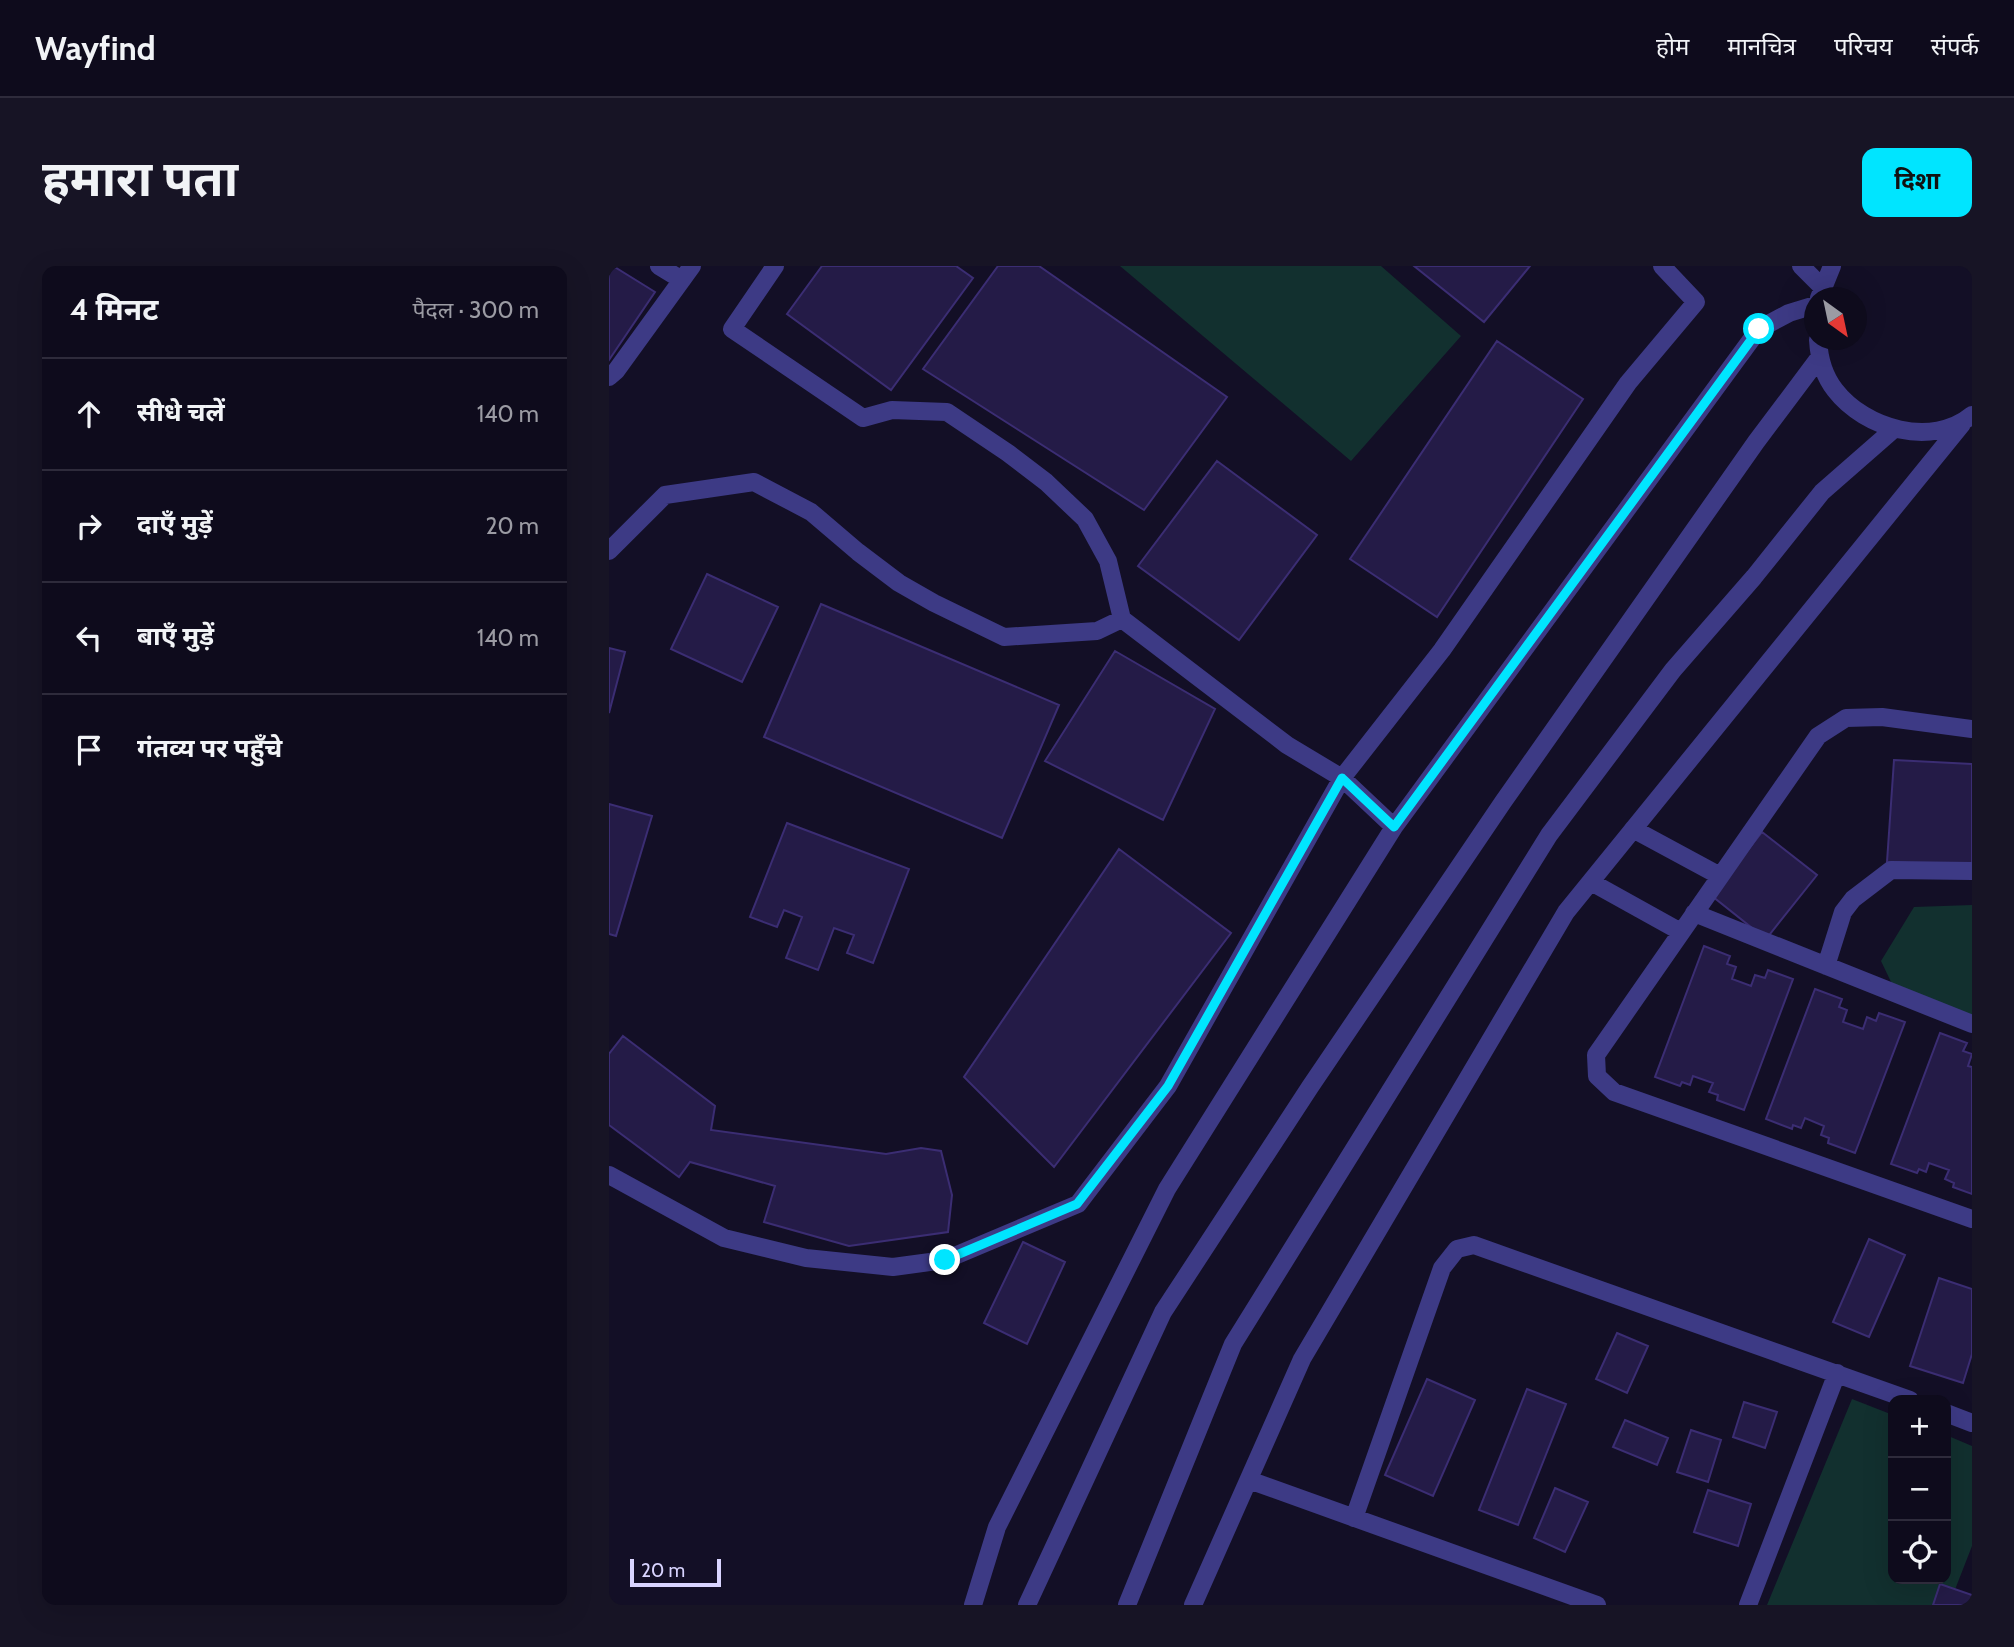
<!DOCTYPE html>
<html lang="hi">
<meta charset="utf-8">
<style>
:root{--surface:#0e0b1c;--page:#171425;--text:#f1f3f6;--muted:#9b9ba3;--line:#2e2b3b;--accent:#00e5ff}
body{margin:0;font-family:Cabin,"Noto Sans Devanagari",sans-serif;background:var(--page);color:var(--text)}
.controls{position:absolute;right:21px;bottom:21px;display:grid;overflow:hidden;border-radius:14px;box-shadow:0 7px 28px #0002}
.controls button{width:63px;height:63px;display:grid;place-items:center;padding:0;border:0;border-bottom:2px solid var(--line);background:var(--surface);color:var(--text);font:35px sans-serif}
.compass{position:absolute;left:1195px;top:21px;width:63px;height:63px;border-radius:50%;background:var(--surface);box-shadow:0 7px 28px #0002;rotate:147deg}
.scale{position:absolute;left:21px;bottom:18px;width:91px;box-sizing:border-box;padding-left:7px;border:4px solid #d9d4ff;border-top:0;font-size:19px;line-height:24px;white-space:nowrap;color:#d9d4ff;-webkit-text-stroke:5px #130f26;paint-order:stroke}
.stop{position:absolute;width:21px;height:21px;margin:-16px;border:5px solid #00e5ff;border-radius:50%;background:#fff}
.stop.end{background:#00e5ff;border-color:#fff;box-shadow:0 2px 7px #0008}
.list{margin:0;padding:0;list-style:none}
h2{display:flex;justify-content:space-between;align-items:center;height:91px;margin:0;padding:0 28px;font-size:30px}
h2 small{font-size:23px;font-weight:400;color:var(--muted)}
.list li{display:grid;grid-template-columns:46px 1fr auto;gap:21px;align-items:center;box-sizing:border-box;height:112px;padding:0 28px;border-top:2px solid var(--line)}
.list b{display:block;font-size:26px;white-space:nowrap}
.list em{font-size:23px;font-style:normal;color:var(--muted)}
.icon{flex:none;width:38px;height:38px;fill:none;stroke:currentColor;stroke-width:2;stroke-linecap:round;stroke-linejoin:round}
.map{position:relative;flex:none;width:1363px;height:1339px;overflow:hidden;border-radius:14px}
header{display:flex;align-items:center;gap:42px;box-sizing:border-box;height:98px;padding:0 35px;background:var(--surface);border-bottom:2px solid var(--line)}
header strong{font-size:33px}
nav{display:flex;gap:38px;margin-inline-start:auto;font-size:24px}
.intro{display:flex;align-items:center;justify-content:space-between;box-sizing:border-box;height:168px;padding:0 42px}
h1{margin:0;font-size:49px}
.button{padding:18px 32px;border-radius:14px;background:var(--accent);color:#111;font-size:24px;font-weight:700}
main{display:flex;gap:42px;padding:0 42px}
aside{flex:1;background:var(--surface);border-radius:14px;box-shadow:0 7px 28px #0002}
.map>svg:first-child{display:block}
</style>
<header>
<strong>Wayfind</strong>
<nav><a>होम</a><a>मानचित्र</a><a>परिचय</a><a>संपर्क</a></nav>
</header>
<div class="intro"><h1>हमारा पता</h1><a class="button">दिशा</a></div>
<main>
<aside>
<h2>4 मिनट<small>पैदल · 300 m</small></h2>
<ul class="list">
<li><svg class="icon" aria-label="ahead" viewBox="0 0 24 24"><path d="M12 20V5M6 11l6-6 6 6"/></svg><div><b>सीधे चलें</b></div><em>140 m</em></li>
<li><svg class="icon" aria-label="right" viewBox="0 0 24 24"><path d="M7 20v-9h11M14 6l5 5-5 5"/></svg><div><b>दाएँ मुड़ें</b></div><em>20 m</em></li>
<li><svg class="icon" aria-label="left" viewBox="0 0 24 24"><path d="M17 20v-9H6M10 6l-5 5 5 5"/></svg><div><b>बाएँ मुड़ें</b></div><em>140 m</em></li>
<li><svg class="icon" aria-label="arrive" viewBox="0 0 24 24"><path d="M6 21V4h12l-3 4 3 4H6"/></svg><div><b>गंतव्य पर पहुँचे</b></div></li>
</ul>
</aside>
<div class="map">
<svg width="1363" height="1339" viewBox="0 0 1363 1339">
<rect width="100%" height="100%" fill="#130f26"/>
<path fill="#12302f" d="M 511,0 L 772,0 L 852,70 L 742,195 Z
M 1363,639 L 1363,750 L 1283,718 L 1272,695 L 1305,641 Z
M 1243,1133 L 1284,1149 L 1284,1313 L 1337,1313 L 1337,1169 L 1363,1180 L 1363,1280 L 1340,1339 L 1158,1339 Z"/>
<path fill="#241b47" stroke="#3b2d73" stroke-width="2" d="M 4,0 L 46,26 L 0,94 L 0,5 Z
M 213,0 L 347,0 L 364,12 L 282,124 L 178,48 Z
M 389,0 L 430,0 L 618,131 L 535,244 L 314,103 Z
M 805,0 L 921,0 L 875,56 Z
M 888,75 L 974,133 L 828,351 L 741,293 Z
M 608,195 L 708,269 L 630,374 L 529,300 Z
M 98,308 L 169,341 L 133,416 L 62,383 Z
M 212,338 L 450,439 L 393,572 L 155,471 Z
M 0,382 L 16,386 L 0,447 Z
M 506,385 L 606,443 L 554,554 L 436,495 Z
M 1285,494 L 1363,498 L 1363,600 L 1278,596 Z
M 0,538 L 43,550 L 7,670 L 0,668 Z
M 178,557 L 300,603 L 264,697 L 238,687 L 245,669 L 225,662 L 209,704 L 177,692 L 193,651 L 175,644 L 168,661 L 141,651 Z
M 1153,566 L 1208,609 L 1157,673 L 1103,630 Z
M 510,583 L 622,667 L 445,901 L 355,811 Z
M 1095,680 L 1121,690 L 1118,698 L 1127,701 L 1123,713 L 1142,720 L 1146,709 L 1156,712 L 1159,704 L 1184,713 L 1135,844 L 1108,834 L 1109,829 L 1100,826 L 1104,817 L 1084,810 L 1081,819 L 1073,816 L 1071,820 L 1046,811 Z
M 1206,723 L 1233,733 L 1230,741 L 1238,744 L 1234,756 L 1254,763 L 1258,751 L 1267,755 L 1270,747 L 1296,756 L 1246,887 L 1219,877 L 1220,872 L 1212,869 L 1215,860 L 1196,852 L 1192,862 L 1184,859 L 1183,863 L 1157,853 Z
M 1331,767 L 1358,777 L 1354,785 L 1363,788 L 1359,800 L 1363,801 L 1363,928 L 1344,921 L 1345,917 L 1336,913 L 1340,904 L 1320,897 L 1317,906 L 1310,903 L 1308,907 L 1282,898 Z
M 14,770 L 106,840 L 102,864 L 277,888 L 312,882 L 332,885 L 343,929 L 339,966 L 240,980 L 155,956 L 166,920 L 81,896 L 70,911 L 0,859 L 0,788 Z
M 1260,973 L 1296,989 L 1260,1071 L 1224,1056 Z
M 414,976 L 456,996 L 418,1078 L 375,1057 Z
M 1330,1012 L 1363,1023 L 1363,1088 L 1354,1117 L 1301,1100 Z
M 1008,1067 L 1039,1080 L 1018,1127 L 987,1113 Z
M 818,1113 L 866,1134 L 824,1230 L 776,1209 Z
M 918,1123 L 957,1138 L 909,1259 L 870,1244 Z
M 1135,1136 L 1168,1146 L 1156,1182 L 1124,1171 Z
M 1016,1154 L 1059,1172 L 1048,1199 L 1004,1181 Z
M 1082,1164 L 1112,1174 L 1099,1216 L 1068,1206 Z
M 946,1222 L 979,1236 L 956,1286 L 925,1272 Z
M 1099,1224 L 1142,1238 L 1129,1280 L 1085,1266 Z
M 1331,1318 L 1363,1329 L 1363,1339 L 1324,1339 Z"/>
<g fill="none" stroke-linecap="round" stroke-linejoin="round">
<path stroke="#3d3a85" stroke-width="18" d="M 50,0 L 73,14
M 166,0 L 123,63 L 254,152 L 283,144 L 338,146 L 399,187 L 437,216 L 476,253 L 499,295 L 513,353
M 1192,0 L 1214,22
M 1210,32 L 1223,0
M 1209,74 C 1210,91 1215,110 1226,124 C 1256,163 1323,182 1363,149
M 0,111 L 7,105 L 83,0
M 0,285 L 56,229 L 145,216 L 202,246 L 249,286 L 290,317 L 325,337 L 395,371 L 488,365 L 513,353 L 678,479 L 733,512 L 785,561
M 1363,463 L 1273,451 L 1237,452 L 1209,470 L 987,789 L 988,810 L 1005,826 L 1363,953
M 1024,563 L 1111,610
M 982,616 L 1072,666
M 1085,647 L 1363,758
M 1217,700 L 1234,646 L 1244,633 L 1282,604 L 1363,605
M 0,909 L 115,972 L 197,992 L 284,1001 L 336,994 L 469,938 L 559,820 L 733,512 L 833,384 L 1019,117 L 1087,36 L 1053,0
M 1337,1147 L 1363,1157
M 640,1214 L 988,1339
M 745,1252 L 833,1002 L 848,983 L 865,979 L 1301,1134
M 364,1339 L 388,1261 L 558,923 L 785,561 L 1150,63 L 1180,47 L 1206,39
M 418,1339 L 554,1046 L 701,821 L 894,536 L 1147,176 L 1210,92
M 518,1339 L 624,1078 L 940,569 L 1064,404 L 1145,311 L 1213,226 L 1285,163
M 584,1339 L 693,1093 L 957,646 L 1353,158
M 1139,1339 L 1228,1107"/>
</g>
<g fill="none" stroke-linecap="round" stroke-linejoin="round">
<path stroke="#00e5ff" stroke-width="9" d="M 336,994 L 468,938 L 559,820 L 733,512 L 785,561 L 1150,63"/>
</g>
</svg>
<div class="controls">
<button>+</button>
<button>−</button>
<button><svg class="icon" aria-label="locate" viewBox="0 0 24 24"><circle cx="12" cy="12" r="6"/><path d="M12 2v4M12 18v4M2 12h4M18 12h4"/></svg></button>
</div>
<svg class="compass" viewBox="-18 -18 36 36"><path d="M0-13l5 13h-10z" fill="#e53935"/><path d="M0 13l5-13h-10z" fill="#9b9ba3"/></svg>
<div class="scale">20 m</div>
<div class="stop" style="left:1150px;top:63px"></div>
<div class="stop end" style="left:336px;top:994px"></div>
</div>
</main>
